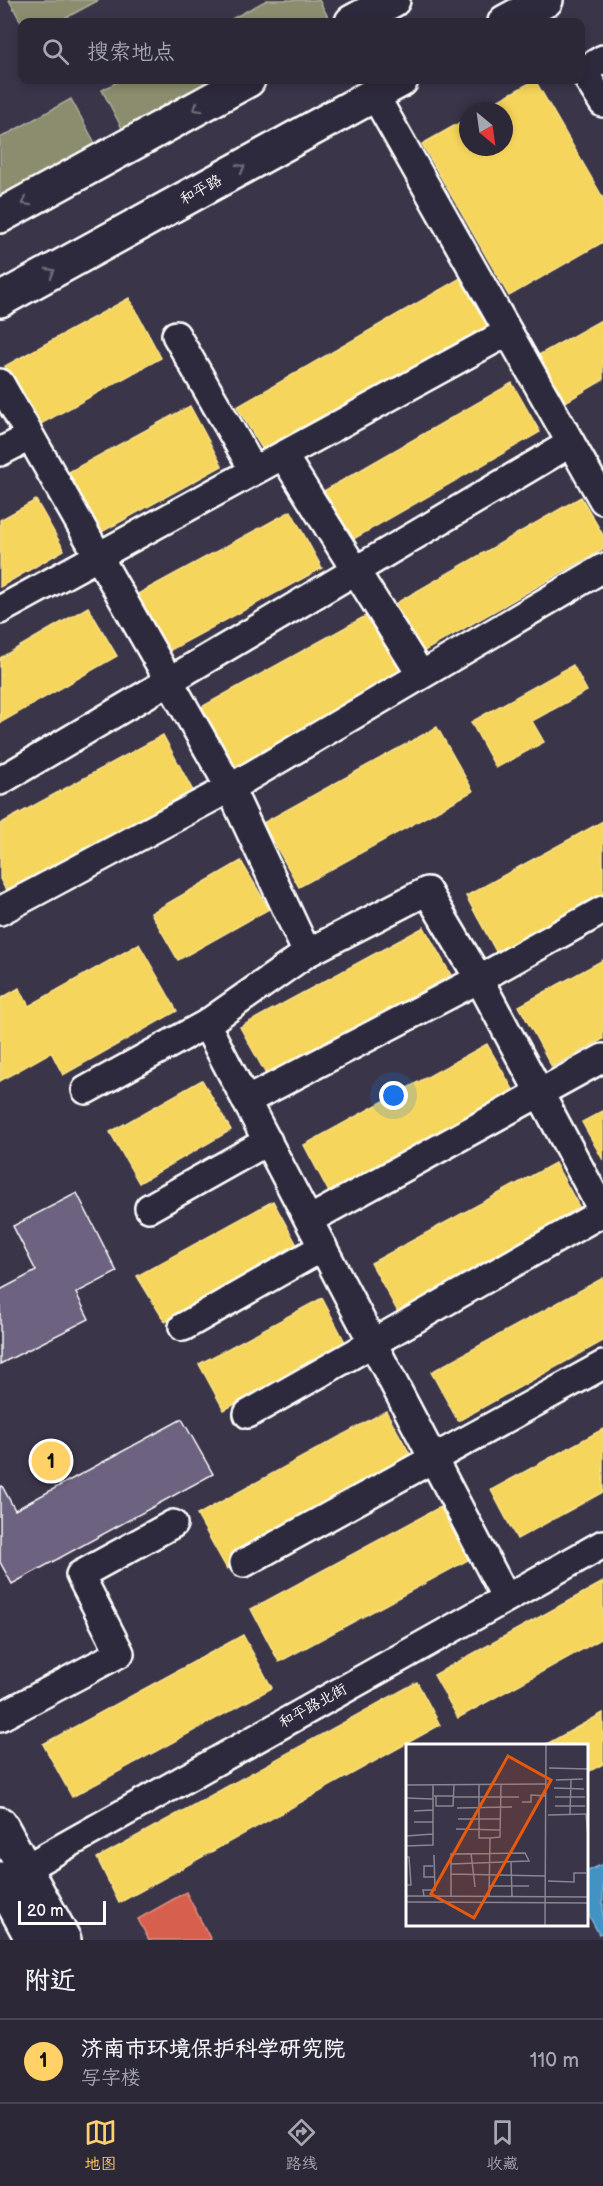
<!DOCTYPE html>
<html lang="zh">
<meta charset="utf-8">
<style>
:root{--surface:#2c2838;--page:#383443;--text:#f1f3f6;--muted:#a6a6ae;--line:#484453;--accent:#ffd166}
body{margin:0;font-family:"Balsamiq Sans","LXGW WenKai TC",sans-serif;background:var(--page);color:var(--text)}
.compass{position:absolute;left:459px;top:102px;width:54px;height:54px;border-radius:50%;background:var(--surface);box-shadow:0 3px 9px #0003;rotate:151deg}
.scale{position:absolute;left:18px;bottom:15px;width:88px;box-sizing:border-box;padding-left:6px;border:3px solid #fff;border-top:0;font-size:16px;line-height:21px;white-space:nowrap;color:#fff;-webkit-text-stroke:4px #2f2a3d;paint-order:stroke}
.you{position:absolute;left:394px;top:1096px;width:21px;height:21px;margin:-15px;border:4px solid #fff;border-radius:50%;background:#1a73e8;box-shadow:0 0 0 9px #1a73e833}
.badge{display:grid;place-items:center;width:39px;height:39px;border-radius:50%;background:var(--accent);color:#111;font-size:20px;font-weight:700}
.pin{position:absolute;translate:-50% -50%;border:3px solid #fff;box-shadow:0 2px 6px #0006}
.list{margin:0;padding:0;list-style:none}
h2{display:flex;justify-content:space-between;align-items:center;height:78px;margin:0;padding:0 24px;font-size:26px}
h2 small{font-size:20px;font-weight:400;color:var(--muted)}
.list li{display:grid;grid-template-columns:39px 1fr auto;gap:18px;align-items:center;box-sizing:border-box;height:84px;padding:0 24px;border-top:2px solid var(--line)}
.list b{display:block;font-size:22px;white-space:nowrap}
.list p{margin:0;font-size:20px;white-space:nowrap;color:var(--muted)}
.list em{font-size:20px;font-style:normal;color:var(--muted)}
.icon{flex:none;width:33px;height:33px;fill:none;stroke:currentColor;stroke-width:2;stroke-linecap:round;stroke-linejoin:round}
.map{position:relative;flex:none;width:603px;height:1940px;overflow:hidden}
.search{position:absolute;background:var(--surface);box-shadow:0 3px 9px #0003;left:18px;right:18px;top:18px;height:66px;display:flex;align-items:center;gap:15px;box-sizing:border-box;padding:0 21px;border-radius:12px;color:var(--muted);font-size:22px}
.sheet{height:162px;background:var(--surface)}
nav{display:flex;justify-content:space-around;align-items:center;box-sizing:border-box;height:84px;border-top:2px solid var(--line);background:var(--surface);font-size:16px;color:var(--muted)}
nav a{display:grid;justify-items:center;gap:3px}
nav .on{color:var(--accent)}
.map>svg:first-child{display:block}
</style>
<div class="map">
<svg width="603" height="1940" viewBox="0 0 603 1940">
<rect width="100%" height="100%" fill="#3b354a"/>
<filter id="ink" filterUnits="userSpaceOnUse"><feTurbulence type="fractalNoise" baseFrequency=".0167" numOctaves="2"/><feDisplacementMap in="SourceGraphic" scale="12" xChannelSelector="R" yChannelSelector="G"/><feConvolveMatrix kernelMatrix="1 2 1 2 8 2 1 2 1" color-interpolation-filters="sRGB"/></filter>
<g filter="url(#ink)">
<path fill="#f6d55c" stroke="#f9e28d" stroke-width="1.5" d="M 535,80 L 603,198 L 603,242 L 509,296 L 422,144 L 468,118 L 468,147 L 504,147 L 504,111 L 479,111 Z
M 464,276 L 492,325 L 266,455 L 237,407 Z
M 129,298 L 161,358 L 37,426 L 5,366 Z
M 603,319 L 603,380 L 562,404 L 535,357 Z
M 512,383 L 540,432 L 350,541 L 322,492 Z
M 190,406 L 222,466 L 98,534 L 65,474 Z
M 581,497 L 603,535 L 603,549 L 419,654 L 391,606 Z
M 36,500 L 64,550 L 0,587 L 0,520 Z
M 291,511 L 322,568 L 165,653 L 134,596 Z
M 88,607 L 117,656 L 0,723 L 0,658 Z
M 371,613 L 406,678 L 231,774 L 196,710 Z
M 573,665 L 587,691 L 532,721 L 544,742 L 496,768 L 471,722 Z
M 437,727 L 473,791 L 299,887 L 263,823 Z
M 163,735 L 200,804 L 14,905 L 0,879 L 0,824 Z
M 603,821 L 603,900 L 499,957 L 466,896 Z
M 241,861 L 269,909 L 178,960 L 151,913 Z
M 424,927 L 451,975 L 267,1076 L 240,1027 Z
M 139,944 L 177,1011 L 63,1075 L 51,1052 L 0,1081 L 0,999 L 19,988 L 29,1006 Z
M 603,960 L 603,1039 L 552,1067 L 519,1006 Z
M 487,1044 L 515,1093 L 330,1194 L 304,1145 Z
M 202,1080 L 231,1130 L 139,1183 L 110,1132 Z
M 603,1111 L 603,1160 L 582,1122 Z
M 555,1163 L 582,1212 L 398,1312 L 371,1263 Z
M 273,1201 L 298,1247 L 165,1322 L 137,1276 Z
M 603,1278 L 603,1341 L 458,1421 L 431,1372 Z
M 322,1298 L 346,1344 L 224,1410 L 199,1364 Z
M 386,1411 L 416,1465 L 227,1569 L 197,1515 Z
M 603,1429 L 603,1492 L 517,1539 L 491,1490 Z
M 440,1507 L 468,1560 L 279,1662 L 251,1609 Z
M 603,1582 L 603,1638 L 458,1718 L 434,1675 Z
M 243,1635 L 272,1688 L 72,1797 L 43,1744 Z
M 417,1682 L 440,1725 L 119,1903 L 97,1858 Z
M 603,1713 L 603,1764 L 586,1773 L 586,1745 L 545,1745 Z"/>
<path fill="#d6604d" stroke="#e29082" stroke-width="1.5" d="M 186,1892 L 211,1940 L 149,1940 L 138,1919 Z"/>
<path fill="#4393c3" stroke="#7bb3d5" stroke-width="1.5" d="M 603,1864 L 603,1932 L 599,1934 L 586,1910 L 586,1872 Z"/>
<path fill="#8c8c6e" stroke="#aeae9a" stroke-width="1.5" d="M 9,0 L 99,0 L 58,22 L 22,22 L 22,24 Z
M 267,0 L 319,0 L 330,21 L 326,22 L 226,22 Z
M 121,80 L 221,80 L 124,132 L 102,90 Z
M 71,99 L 96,145 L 0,199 L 0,138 Z"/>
<path fill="#6d6280" stroke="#fff" stroke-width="1.5" d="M 77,1193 L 117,1272 L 76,1293 L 89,1319 L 0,1364 L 0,1290 L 36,1271 L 13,1226 Z
M 182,1419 L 213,1474 L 12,1584 L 0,1562 L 0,1487 L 2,1486 L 15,1510 Z"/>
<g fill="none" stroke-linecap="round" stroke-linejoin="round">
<g stroke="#fff" stroke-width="32">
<path id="minor" d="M 603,59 L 583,71 L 603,103
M 374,94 L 603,500
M 176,335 L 254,471 L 283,455 L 421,675
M 0,383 L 230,788 L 307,953 L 427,891 L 479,979 L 603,1212
M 0,452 L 29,437
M 0,610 L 508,332
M 0,781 L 571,443
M 0,911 L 230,788 L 603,568
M 307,953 L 206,1024 L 506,1598
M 86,1090 L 206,1024
M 246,1101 L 479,979 L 603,910
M 149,1208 L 268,1141
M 309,1220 L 603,1058
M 183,1327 L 323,1247
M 248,1414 L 603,1212
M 244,1563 L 603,1365
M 0,1717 L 120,1653 L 80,1575 L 173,1524
M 24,1869 L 603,1544"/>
</g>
<g stroke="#fff" stroke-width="38">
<path id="secondary" d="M 352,22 L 393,0
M 505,22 L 546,0
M 0,216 L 248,80
M 0,300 L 401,80
M 0,1824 L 64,1940
M 0,1879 L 33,1940"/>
</g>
<use href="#minor" stroke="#2f2a3d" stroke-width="27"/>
<use href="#secondary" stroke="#2f2a3d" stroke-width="33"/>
</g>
<defs><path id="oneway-chevron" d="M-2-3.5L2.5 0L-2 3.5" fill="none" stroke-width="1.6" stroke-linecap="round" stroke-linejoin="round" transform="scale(1.5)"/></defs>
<g stroke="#6d6a77">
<use href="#oneway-chevron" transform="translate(197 108) rotate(151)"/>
<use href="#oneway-chevron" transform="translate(241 168) rotate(-29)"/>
<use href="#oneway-chevron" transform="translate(26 202) rotate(151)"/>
<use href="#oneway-chevron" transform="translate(51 272) rotate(-29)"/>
</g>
</g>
<g text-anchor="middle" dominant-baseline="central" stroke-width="6" stroke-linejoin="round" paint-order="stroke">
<g font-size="15" fill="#fff" stroke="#2f2a3d">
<text transform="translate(201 190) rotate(-29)">和平路</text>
<text transform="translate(313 1706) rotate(-29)">和平路北街</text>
</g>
</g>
<g transform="translate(406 1744)">
<rect width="182" height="182" fill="#3b354a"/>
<path fill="none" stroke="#898692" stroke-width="1.5" d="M 143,24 L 182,25M 150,36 L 177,35M 73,40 L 73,94 L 84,94 L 83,153M 0,41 L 139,40M 148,44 L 178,45M 28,52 L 48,52M 30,52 L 30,62 L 47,62 L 48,40M 48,53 L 113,53M 149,53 L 179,53M 0,54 L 27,55M 116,58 L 125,58 L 125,51 L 140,52M 149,62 L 179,62M 51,64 L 106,63M 8,67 L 27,66M 180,70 L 182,94M 142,71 L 182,70M 164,71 L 165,36M 52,75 L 94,75M 8,78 L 27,78M 50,85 L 94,86M 0,92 L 27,90M 84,94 L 94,93 L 95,40M 0,102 L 27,101 L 27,40M 65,109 L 69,143M 0,113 L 3,113 L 5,141 L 0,141M 105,118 L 106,152M 45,120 L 123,117 L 119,109 L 45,110 L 45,153M 27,122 L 18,122 L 18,133 L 29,133M 45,130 L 139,132M 142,137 L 168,138 L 168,129 L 180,129M 83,142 L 123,142M 0,152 L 182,153M 18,152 L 17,146 L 29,146 L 28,111M 0,158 L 182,159M 139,181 L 140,0"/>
<path fill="#e8590c" fill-opacity="0.15" stroke="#e8590c" stroke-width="3" d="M 102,12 L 145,36 L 68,174 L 25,150 Z"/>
<rect width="182" height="182" fill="none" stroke="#fff" stroke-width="3"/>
</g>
</svg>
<svg class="compass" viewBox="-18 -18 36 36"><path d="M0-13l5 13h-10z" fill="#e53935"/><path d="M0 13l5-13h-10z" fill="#a6a6ae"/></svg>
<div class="scale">20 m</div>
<div class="you"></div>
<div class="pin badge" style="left:51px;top:1461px">1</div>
<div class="search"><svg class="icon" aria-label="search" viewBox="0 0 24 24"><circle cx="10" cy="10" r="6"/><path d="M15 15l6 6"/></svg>搜索地点</div>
</div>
<section class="sheet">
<h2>附近<small></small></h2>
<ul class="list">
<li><span class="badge">1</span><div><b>济南市环境保护科学研究院</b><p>写字楼</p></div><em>110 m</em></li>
</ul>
</section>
<nav>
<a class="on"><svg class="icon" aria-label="map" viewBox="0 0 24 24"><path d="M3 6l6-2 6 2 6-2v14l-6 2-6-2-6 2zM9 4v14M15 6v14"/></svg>地图</a>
<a><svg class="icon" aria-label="directions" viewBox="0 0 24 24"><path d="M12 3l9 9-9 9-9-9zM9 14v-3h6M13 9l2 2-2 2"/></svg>路线</a>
<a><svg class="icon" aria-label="saved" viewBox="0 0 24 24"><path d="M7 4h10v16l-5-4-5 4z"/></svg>收藏</a>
</nav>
